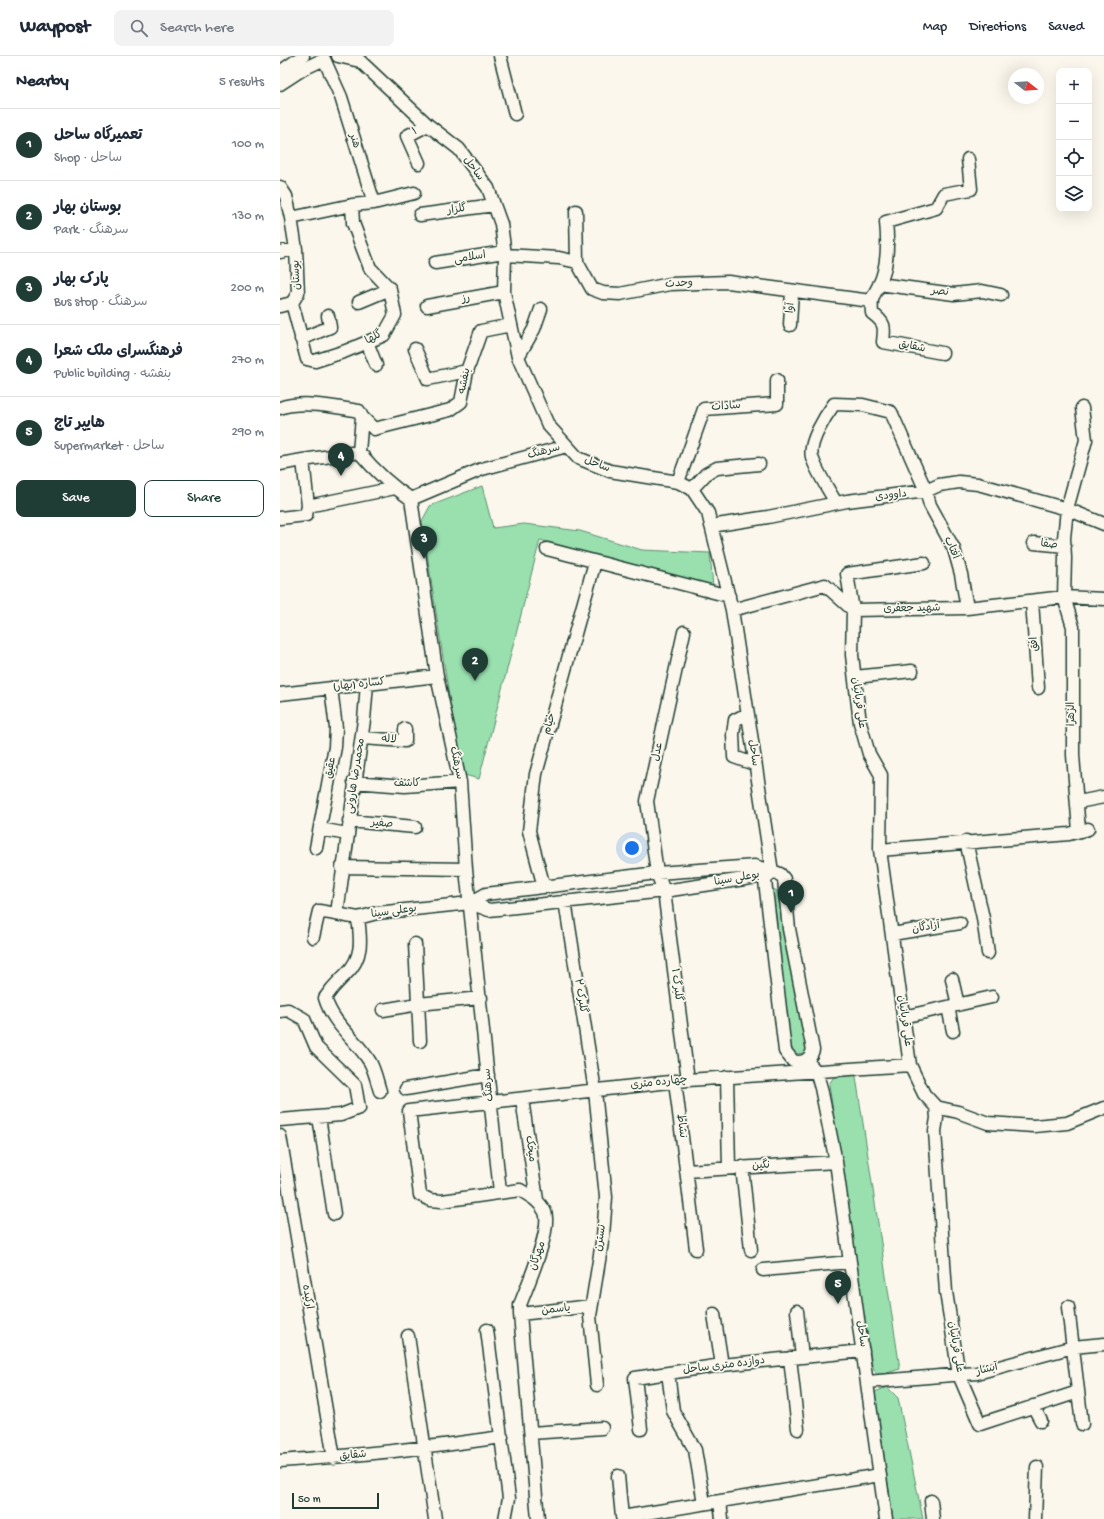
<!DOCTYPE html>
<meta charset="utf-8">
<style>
:root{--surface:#fff;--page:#f2f2f3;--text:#1f2937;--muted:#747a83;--line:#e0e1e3;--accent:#1f3d34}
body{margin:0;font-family:"Gochi Hand","Playpen Sans Arabic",sans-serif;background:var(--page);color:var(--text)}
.controls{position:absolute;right:12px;top:12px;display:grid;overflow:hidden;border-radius:8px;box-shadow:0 4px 16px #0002}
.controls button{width:36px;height:36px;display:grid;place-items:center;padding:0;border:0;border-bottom:1px solid var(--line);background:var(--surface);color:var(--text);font:20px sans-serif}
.compass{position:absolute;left:728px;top:12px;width:36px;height:36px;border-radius:50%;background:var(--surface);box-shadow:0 4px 16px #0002;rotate:107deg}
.scale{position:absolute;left:12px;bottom:10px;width:87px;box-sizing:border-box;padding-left:4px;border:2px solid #1f3d34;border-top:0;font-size:11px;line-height:14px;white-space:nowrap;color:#1f3d34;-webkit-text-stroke:3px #fbf7ec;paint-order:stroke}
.you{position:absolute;left:352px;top:792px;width:14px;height:14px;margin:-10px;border:3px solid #fff;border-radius:50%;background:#1a73e8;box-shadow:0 0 0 6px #1a73e833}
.badge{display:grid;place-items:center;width:26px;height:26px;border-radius:50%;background:var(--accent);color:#fff;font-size:13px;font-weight:700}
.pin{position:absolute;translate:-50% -33px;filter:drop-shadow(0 1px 2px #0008)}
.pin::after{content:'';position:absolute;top:21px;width:14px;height:12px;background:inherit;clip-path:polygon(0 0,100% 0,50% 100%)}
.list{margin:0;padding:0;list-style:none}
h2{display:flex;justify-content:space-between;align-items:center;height:52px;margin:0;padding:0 16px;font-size:17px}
h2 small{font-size:13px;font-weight:400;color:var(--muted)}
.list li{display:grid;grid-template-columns:26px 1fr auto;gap:12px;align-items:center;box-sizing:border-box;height:72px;padding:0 16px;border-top:1px solid var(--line)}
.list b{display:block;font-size:15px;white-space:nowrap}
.list p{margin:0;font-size:13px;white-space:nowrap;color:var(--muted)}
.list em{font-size:13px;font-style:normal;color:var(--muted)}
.actions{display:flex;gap:8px;padding:12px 16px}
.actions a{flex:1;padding:9px 0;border:1px solid var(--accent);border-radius:8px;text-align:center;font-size:14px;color:var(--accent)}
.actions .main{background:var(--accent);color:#fff}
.icon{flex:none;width:22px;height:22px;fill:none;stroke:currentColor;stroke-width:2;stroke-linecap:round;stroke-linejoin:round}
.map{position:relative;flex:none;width:824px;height:1463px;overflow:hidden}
header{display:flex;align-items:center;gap:24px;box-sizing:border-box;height:56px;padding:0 20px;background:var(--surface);border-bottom:1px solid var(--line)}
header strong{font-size:19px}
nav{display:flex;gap:22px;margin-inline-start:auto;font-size:14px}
.search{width:280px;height:36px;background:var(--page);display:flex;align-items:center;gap:10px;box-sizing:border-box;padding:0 14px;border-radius:8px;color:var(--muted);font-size:15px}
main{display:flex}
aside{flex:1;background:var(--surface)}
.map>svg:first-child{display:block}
</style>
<header>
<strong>Waypost</strong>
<div class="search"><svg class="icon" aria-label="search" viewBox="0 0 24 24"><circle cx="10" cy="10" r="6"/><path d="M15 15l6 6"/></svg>Search here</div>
<nav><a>Map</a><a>Directions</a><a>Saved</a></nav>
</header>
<main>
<aside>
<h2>Nearby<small>5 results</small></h2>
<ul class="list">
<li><span class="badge">1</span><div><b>تعمیرگاه ساحل</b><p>Shop · ساحل</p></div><em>100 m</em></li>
<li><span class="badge">2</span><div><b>بوستان بهار</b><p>Park · سرهنگ</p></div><em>130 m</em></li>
<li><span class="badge">3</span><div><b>پارک بهار</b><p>Bus stop · سرهنگ</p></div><em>200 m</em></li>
<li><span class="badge">4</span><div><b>فرهنگسرای ملک شعرا</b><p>Public building · بنفشه</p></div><em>270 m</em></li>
<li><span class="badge">5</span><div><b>هایپر تاج</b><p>Supermarket · ساحل</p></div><em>290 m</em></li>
</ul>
<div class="actions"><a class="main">Save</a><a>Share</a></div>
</aside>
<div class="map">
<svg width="824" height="1463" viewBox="0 0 824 1463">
<rect width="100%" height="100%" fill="#fbf7ec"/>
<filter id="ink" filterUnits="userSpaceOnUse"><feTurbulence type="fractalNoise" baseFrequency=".025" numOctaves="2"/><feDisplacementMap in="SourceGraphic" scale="8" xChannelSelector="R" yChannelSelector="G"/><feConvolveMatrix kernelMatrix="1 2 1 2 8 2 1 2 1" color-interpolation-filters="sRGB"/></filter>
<g filter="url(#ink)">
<path fill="#99e0ae" stroke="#5c8e71" d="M 202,430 L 213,472 L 244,468 L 300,475 L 362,494 L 430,497 L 433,531 L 260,484 L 199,723 L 181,718 L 142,465 L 150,450 Z
M 493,833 L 497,835 L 527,992 L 524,997 L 516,998 L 509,994 L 490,835 Z
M 575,1014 L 620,1313 L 607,1317 L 596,1317 L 592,1309 L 573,1193 L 549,1028 L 558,1015 Z
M 607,1331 L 618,1342 L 643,1463 L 613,1463 L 595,1336 Z"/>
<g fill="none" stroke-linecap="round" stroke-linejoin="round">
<g stroke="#1f3d34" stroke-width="15">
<path id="minor" d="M 58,0 L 80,5 L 73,0
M 220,0 L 235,58
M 80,5 L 148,69 L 179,93 L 208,132 L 221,168 L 225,199 L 224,236 L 238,301 L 268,369 L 298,402 L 330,415 L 398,426 L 412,433 L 428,457 L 452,554 L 492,816
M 0,16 L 23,0
M 0,28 L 23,13 L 38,6
M 139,107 L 127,80 L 148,69
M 0,131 L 6,140 L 11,162 L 16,193 L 18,237 L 12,247 L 0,250
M 94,147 L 134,137
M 296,155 L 297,206
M 140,159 L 214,149
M 11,162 L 72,149 L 94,147 L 61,41 L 44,3
M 0,196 L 16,193
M 225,199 L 279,202 L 297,206 L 312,233 L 323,237 L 340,238 L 390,228 L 448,226 L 591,245
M 155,207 L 224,196
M 599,228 L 674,238 L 702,235 L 721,239
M 79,246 L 110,233
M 12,247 L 27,303 L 35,305 L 66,295 L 104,279 L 115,259 L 110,233 L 90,212 L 73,167 L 72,149
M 147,250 L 224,236
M 510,269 L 512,235
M 21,283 L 50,271 L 48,260
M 87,286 L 96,309
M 135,293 L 148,323 L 187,315
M 662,297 L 603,286 C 605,270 605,267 592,257 C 590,237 596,239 602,222 C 608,204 608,185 606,166 L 656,152 L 664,138 L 691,133 L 688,103
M 238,301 L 254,273 L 261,253
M 0,352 C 21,344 57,351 79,355 L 82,361 L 94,373 L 170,354 L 181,346 L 187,315 L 201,275 L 231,269
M 79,396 L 82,361
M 0,408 L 23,404
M 398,426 L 424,353 L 497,348 L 497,324
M 412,433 L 426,418 L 437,412 L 479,408
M 556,447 C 549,434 536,415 532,401 C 528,387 546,359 554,348 L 583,349 L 611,356 L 646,435 L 650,449 L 674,493 L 681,518 L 687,552
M 28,450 L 115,432
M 0,462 L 26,459 L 28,450 L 23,404 L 79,396 C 95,415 111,430 131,443
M 431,470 L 488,461 L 567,445 L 646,435 L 659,429 L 679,426 L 698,428 L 787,453 L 824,468
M 754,487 L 785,490
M 267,493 L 449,540
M 644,507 L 567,518 L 573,554 L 572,599 L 580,667 L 589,698 L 601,719 L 600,794 L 630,1009 L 644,1038 L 656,1051 L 657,1062 L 655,1075 L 666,1236 L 679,1319 L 700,1368 L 798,1336
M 752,545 L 758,632
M 452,554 L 545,529 L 573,554 L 687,552 L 784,541 L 824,543
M 404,576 L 367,745 L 377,817 L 384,835 L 408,1024
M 575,621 L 632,615
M 0,638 L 157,620
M 467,658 L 455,664 L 453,678 L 454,701 L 474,708
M 82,682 L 125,685 L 125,673
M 74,726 L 125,730 L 180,726
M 798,746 L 824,741
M 69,765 L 135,771
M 40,773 L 67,778
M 799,775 L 793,699 L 793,571 L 784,541 L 785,502 L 784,482 L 787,453 L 806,384 L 802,352
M 686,785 L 703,862 L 708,897
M 36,792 L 55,691 L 56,672 L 51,632
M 600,794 L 789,778 L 808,773
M 62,811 L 186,813
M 495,816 L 500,818 L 504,823 L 509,873 L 533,994 C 530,1004 523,1008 513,1005 L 505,995 L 485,825 L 489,818 Z
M 264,831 L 249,775 L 256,718 L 315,506
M 285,845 L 315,1035 L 326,1141 L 323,1180 L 310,1260 L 317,1329
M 190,847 L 209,854 L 384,835 L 478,821 L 492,816
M 57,857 L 84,664 L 87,628
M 78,862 C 81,884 83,902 66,918 C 56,928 53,930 45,942 C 53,969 76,983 90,1006 C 95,1015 97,1026 100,1035
M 612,878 L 680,867
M 33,881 L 39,855 L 78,862 L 97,857 L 190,847 L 206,838 L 377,817 L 475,810 L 492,816
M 135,888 L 140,985
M 672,923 L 678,949
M 668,951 L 673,975
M 103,954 L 138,948 L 201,942
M 0,955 L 8,954 L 24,963 L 36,991 L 75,1029 L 79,1052 L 61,1059 L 0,1064
M 623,961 L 712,941
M 526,1004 L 536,1015 L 541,1032 L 556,1106 L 606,1463
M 447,1021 L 449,1112
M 395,1025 L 416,1193
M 126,1033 L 208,1019
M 242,1043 L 257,1144
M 656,1051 L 678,1056 L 708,1067 L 754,1070 L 787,1067 L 824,1052
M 39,1061 L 54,1158
M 0,1080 L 54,1402
M 462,1111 L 471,1194
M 406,1115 L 556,1106
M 220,1136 L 186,813 L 180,726 L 157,620 L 131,443 L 202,413 L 287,390
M 483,1214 L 570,1206
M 788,1251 L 802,1368
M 517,1255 L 522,1301
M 240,1258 L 311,1250
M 434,1258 L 442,1309
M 207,1274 L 229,1442 L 225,1463
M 128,1280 L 155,1463
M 510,1302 L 518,1373
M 388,1317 L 393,1355 L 415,1394 L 424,1447
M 587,1326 L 697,1317 L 793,1291 L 824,1288
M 753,1350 L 761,1365
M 361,1373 L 355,1322 L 442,1309 L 583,1295
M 251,1377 L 322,1372
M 0,1405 C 74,1400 148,1392 222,1381
M 338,1420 L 342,1461 L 600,1419
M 440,1445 L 442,1463
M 651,1445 L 653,1463
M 258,1463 L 240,1258 L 240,1249 C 247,1230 272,1174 265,1156 C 260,1145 250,1140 240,1134 L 162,1145 L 150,1144 L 140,1139 L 129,1055 L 408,1024 L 630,1009
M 755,1463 L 757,1411"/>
</g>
<use href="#minor" stroke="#fbf7ec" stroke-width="12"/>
</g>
</g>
<g text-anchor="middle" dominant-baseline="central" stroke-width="3.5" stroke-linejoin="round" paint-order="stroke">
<g font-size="11" fill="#1f3d34" stroke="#fbf7ec">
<text transform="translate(135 76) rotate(-27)">۱</text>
<text transform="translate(74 85) rotate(73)">هنر</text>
<text transform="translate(193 113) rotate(53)">ساحل</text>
<text transform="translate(177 154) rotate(-8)">گلزار</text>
<text transform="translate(190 202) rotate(-9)">اسلامی</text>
<text transform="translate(17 219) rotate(-92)">بوستان</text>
<text transform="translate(399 228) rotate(-4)">وحدت</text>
<text transform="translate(660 236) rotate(7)">نصر</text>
<text transform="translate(186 243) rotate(-10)">رز</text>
<text transform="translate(511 252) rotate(-86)">آوا</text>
<text transform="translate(94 282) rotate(-29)">گلها</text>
<text transform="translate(632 291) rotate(11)">شقایق</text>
<text transform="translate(185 325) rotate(-78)">بنفشه</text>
<text transform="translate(446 351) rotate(-4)">سادات</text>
<text transform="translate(264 396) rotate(-15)">سرهنگ</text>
<text transform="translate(317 409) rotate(21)">ساحل</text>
<text transform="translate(611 440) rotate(-7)">داوودی</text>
<text transform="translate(769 489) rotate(6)">صفا</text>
<text transform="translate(671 492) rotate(66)">آفتاب</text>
<text transform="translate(632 553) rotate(-1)">شهید جعفری</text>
<text transform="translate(755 588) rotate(-94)">افق</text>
<text transform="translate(79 629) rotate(-6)">کساره (بهار)</text>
<text transform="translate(578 647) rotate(82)">علی قربانیان</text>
<text transform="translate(792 658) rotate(-91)">الزهرا</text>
<text transform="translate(270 668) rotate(-74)">خیام</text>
<text transform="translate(109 684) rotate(3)">لاله</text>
<text transform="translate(378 696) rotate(-78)">عدل</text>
<text transform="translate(473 697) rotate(82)">ساحل</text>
<text transform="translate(176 707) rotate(78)">سرهنگ</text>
<text transform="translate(51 712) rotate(-79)">عقیق</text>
<text transform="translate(76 720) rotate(-81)">محمدرضا هارونی</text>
<text x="127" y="728">کاشف</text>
<text transform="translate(102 768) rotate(5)">صفیر</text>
<text transform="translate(457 823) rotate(-10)">بوعلی سینا</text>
<text transform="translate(114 856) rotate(-8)">بوعلی سینا</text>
<text transform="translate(646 872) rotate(-9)">آزادگان</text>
<text transform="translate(396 929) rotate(83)">گلبرگ ۱</text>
<text transform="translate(300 940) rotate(81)">گلبرک ۲</text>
<text transform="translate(624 965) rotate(82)">علی قربانیان</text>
<text transform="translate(379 1027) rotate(-6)">چهارده متری</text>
<text transform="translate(209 1029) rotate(-96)">سرهنگ</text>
<text transform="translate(401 1070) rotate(83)">نشاط</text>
<text transform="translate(250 1093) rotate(82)">میخک</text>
<text transform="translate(481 1110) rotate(-3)">نگین</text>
<text transform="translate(321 1182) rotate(-81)">نسترن</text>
<text transform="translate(258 1200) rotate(-71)">مهرگان</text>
<text transform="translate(27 1241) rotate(81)">ارکیده</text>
<text transform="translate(276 1254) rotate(-6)">یاسمن</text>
<text transform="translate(581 1278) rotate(82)">ساحل</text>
<text transform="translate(675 1291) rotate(81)">علی قربانیان</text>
<text transform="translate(444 1310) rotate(-7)">دوازده متری ساحل</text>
<text transform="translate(707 1314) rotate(-13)">آبشار</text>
<text transform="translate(73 1400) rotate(-6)">شقایق</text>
</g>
</g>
</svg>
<div class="controls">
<button>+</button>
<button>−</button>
<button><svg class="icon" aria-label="locate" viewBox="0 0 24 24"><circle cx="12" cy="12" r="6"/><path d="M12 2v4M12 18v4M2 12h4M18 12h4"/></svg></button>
<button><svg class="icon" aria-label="layers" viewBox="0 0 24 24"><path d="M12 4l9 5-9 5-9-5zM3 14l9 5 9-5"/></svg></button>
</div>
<svg class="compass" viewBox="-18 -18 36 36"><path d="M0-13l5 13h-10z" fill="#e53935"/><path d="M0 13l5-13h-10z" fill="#747a83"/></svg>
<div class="scale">50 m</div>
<div class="you"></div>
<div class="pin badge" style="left:511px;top:857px">1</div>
<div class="pin badge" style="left:195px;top:625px">2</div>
<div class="pin badge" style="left:144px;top:503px">3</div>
<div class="pin badge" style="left:61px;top:420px">4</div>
<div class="pin badge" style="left:558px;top:1248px">5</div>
</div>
</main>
